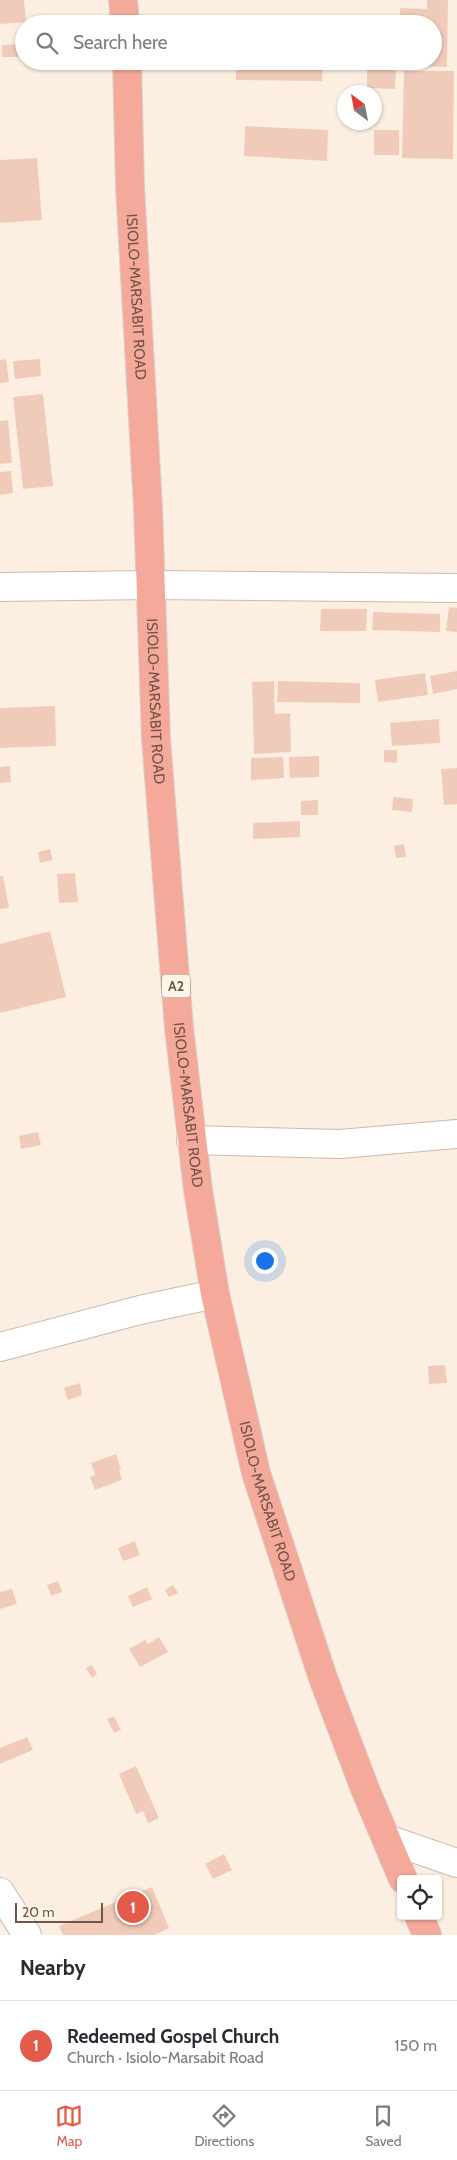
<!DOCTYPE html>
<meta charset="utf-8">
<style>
:root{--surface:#fff;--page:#f2f2f3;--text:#2b2b33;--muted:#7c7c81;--line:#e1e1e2;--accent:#e45c49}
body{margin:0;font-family:Cabin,sans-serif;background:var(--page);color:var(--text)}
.controls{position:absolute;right:15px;bottom:15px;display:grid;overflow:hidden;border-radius:5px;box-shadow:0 1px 4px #0004}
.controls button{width:45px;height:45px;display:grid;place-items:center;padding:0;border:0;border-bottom:1px solid var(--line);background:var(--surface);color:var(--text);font:25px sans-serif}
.compass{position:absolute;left:337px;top:85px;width:45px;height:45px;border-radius:50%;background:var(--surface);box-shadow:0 1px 4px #0004;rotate:328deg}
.scale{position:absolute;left:15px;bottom:12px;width:88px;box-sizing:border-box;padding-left:5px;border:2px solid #735449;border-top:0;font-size:14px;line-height:18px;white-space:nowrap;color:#735449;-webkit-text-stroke:4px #fff4e8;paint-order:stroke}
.you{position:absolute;left:264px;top:1260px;width:18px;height:18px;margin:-12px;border:4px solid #fff;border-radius:50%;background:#1a73e8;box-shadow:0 0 0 8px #1a73e833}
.badge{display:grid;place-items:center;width:32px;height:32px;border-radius:50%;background:var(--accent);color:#fff;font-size:16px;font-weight:700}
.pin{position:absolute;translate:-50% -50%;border:2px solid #fff;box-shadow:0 1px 5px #0006}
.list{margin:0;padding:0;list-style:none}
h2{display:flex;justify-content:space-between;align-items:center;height:65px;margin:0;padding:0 20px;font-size:21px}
h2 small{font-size:16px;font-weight:400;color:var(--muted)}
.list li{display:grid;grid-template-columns:32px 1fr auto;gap:15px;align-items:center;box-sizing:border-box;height:90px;padding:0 20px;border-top:1px solid var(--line)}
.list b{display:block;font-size:19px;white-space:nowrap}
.list p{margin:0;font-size:16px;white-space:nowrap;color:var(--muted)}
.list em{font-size:16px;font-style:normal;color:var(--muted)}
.icon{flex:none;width:28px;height:28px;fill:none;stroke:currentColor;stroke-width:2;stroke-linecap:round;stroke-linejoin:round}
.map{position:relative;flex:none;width:457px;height:1935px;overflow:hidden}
.search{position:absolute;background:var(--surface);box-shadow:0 1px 4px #0004;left:15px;right:15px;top:15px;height:55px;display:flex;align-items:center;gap:12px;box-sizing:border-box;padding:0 18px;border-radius:28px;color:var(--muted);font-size:19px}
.sheet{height:155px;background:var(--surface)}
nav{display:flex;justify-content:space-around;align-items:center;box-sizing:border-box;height:70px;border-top:1px solid var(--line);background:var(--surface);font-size:14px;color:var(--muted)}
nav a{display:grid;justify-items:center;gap:2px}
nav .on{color:var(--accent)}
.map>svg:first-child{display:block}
</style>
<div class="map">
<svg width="457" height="1935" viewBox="0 0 457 1935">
<rect width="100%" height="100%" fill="#fcefe2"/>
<path fill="#f1cbba" d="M 0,0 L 24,0 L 26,22 L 0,24 Z
M 427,0 L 448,0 L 447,67 L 399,66 L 399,61 L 433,61 L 433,24 L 400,24 L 400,8 L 427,9 Z
M 24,44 L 24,57 L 2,57 L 2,45 Z
M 236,61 L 323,61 L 322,81 L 236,80 Z
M 367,69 L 396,70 L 395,89 L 367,88 Z
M 404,71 L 454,71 L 453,159 L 402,158 Z
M 245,126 L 328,130 L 327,161 L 244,156 Z
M 374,130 L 399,130 L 399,155 L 374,155 Z
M 37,158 L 42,220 L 0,223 L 0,160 Z
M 6,359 L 9,382 L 0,383 L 0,360 Z
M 40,359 L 41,376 L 15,379 L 13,361 Z
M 43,394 L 53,486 L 23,489 L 13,397 Z
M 8,420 L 12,463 L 0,464 L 0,421 Z
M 11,471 L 13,493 L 0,495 L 0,472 Z
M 449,607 L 457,608 L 457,632 L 446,631 Z
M 321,609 L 367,609 L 366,631 L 320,631 Z
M 373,612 L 440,614 L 440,632 L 372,630 Z
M 457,671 L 457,689 L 433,694 L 430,676 Z
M 425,673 L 428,695 L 378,702 L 375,680 Z
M 274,681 L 275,714 L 290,713 L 291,752 L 254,754 L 252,682 Z
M 278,681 L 360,683 L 360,703 L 277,702 Z
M 55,706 L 56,746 L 0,748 L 0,708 Z
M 439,719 L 440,743 L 392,746 L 390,723 Z
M 384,750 L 397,750 L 397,763 L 384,762 Z
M 319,756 L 319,777 L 290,778 L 289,757 Z
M 283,757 L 284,778 L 251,780 L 251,758 Z
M 10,766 L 11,782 L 0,783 L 0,767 Z
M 457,768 L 457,804 L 444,805 L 441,769 Z
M 393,797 L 413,799 L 412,812 L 392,810 Z
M 318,800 L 318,815 L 301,815 L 301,801 Z
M 300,821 L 300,837 L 253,839 L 253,823 Z
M 404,844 L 406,857 L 396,858 L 394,846 Z
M 50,849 L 53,860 L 40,863 L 38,852 Z
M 75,873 L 78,902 L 59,903 L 57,874 Z
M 0,876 L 3,876 L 9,908 L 0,909 Z
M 50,931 L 66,997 L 0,1013 L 0,944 Z
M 38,1132 L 41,1145 L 21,1149 L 19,1136 Z
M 445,1365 L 447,1383 L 429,1384 L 428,1366 Z
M 80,1383 L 82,1395 L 68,1400 L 64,1388 Z
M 116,1454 L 121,1469 L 119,1470 L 122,1480 L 95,1490 L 90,1477 L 95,1475 L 91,1463 Z
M 135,1541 L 140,1555 L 123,1561 L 118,1548 Z
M 58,1581 L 62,1592 L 51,1596 L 47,1585 Z
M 173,1585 L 178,1593 L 169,1597 L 165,1590 Z
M 147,1587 L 152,1599 L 133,1607 L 128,1596 Z
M 12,1589 L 17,1604 L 0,1609 L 0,1592 Z
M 159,1637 L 168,1652 L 140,1667 L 129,1649 L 145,1640 L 148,1644 Z
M 92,1665 L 97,1674 L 92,1678 L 86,1668 Z
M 114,1716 L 121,1730 L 114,1733 L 107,1719 Z
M 27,1737 L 33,1750 L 0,1764 L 0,1748 Z
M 136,1766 L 159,1818 L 148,1823 L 143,1811 L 136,1814 L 119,1774 Z
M 224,1854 L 232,1870 L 213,1879 L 205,1864 Z
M 152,1887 L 169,1928 L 154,1935 L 63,1935 L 59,1926 Z"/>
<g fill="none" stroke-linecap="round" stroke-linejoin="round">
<g stroke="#cfb8ac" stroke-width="30">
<path id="street" d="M 0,587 L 150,585 L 457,588
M 191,1140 L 340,1144 L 457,1134
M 0,1347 L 140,1310 L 215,1294
M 387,1839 L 457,1863
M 0,1892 L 27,1935"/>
</g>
<g stroke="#d8cfcc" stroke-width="30">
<g id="highway">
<path d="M 123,0 L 125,24"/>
<path id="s1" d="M 127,61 L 130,187 L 148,508 L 156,739 L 179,1028 L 198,1190 L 215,1294 L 256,1473 L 323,1678 L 365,1789 L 403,1879"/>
<path d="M 419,1916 L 427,1935"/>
</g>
</g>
<use href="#street" stroke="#fff" stroke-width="28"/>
<use href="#highway" stroke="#f5a99a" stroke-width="28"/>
</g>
<g text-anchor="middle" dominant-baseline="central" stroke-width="4.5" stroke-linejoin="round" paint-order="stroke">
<rect fill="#fff4e8" stroke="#9d8479" stroke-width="1" x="162" y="974.5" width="28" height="23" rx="4"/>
<g font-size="14" font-weight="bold" fill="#735449">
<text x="176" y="986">A2</text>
</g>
<g font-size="15" fill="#735449" stroke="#fff4e8">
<text stroke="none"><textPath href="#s1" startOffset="236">ISIOLO-MARSABIT ROAD</textPath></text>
<text stroke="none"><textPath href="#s1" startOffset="641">ISIOLO-MARSABIT ROAD</textPath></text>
<text stroke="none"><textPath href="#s1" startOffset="1046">ISIOLO-MARSABIT ROAD</textPath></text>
<text stroke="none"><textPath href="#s1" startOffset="1451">ISIOLO-MARSABIT ROAD</textPath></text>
</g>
</g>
</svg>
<div class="controls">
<button><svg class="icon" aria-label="locate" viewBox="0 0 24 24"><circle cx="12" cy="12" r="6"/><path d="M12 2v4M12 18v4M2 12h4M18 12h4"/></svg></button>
</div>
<svg class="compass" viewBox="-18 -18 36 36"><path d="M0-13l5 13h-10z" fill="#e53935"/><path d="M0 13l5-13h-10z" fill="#7c7c81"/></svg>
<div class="scale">20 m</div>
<div class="you"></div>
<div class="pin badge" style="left:133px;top:1907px">1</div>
<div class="search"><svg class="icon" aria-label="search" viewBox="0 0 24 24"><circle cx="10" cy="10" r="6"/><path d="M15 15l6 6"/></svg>Search here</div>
</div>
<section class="sheet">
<h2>Nearby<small></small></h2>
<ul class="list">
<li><span class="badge">1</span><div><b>Redeemed Gospel Church</b><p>Church · Isiolo-Marsabit Road</p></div><em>150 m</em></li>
</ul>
</section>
<nav>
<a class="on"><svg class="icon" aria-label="map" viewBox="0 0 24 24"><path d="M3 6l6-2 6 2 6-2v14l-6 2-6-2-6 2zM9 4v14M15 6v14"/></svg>Map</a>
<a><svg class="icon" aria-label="directions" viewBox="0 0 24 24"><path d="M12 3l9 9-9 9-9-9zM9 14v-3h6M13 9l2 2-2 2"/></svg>Directions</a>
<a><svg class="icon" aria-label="saved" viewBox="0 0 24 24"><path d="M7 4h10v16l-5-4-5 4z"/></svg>Saved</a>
</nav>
